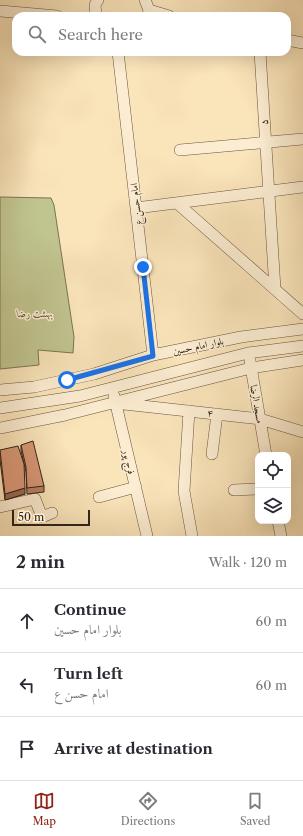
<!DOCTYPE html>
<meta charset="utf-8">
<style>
:root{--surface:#fff;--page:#f7f7f7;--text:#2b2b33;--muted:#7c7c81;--line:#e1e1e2;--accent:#8f2418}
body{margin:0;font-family:"Libre Caslon Text",Amiri,serif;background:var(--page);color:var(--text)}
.controls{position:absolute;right:12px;bottom:12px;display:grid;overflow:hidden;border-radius:8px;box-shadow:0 4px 16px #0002}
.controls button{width:36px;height:36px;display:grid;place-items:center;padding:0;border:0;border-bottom:1px solid var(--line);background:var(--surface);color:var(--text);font:20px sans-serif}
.scale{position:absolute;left:12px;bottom:10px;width:78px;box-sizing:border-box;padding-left:4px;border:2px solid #35251a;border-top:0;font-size:11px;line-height:14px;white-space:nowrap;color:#35251a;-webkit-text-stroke:3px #fcedd2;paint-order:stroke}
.stop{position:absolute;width:12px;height:12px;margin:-9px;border:3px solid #1a73e8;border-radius:50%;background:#fff}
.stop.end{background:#1a73e8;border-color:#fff;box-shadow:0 1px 4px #0008}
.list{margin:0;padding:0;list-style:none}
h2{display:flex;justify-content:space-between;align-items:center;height:52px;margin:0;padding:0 16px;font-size:17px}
h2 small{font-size:13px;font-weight:400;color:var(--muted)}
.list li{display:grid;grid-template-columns:26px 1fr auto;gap:12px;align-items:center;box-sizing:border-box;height:64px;padding:0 16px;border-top:1px solid var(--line)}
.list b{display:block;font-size:15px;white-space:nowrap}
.list p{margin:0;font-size:13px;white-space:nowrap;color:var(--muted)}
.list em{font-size:13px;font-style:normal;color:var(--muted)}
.icon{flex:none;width:22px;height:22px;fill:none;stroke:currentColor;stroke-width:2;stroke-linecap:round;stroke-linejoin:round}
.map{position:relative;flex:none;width:303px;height:536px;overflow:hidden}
.search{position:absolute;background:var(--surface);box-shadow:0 4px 16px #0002;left:12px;right:12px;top:12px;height:44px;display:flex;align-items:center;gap:10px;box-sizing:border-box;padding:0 14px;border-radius:12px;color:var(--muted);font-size:15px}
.sheet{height:244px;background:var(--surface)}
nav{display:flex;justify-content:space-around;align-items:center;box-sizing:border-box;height:56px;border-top:1px solid var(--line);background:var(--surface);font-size:11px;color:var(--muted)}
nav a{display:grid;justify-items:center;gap:2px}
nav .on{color:var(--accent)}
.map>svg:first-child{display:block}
</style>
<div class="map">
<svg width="303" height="536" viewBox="0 0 303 536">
<rect width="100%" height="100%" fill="#fae4ba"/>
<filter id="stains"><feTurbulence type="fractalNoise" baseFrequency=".005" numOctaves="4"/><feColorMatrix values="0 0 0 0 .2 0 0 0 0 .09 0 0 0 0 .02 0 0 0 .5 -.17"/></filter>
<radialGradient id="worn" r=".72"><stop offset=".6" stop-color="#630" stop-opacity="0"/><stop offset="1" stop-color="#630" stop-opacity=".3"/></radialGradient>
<path fill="#c0c48f" stroke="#7a7454" d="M 0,197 L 51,198 L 54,205 L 74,337 L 73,353 L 38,350 L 39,365 L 0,369 Z"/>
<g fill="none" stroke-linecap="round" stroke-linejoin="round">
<g stroke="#665542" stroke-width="12">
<path id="minor" d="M 145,0 L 149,10 L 148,16
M 149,10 L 169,16
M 0,11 L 57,16
M 96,16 L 95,5 L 98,0
M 287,40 L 303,43
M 118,52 L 153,355
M 260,52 L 275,289
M 180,150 L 303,139
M 177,203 L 303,314
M 136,208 L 303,187
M 250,361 L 266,455
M 0,390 L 34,387 L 94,374 L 153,355 L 241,337 L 303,329
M 114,396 L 147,536
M 124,404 L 260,419 L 303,432
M 0,408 L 80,396 L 248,353 L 303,346
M 189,411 L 184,491 L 192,536
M 0,428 L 65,415 L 251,368 L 303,360
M 212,454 L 217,414
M 234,490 L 258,489
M 99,497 L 136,487
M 0,507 L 35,499 L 42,517 L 52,513
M 278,521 L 281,536"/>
</g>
<use href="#minor" stroke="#fcedd2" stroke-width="11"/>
</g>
<path fill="#ba8366" stroke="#35251a" d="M 21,445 L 44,486 L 44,492 L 27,494 L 26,472 L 21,451 Z
M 0,450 L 25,494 L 5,500 L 0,460 Z"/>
<path fill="#976a53" stroke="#35251a" d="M 25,488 L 25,494 L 5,500 L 5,494 Z"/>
<path fill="#d89877" stroke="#35251a" d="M 33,441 L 44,486 L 27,488 L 26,467 L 21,445 Z
M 18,446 L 24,464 L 25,488 L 5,494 L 0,450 Z"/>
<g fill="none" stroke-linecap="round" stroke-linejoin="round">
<path stroke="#1a73e8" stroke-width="5" d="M 67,380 L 153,356 L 143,267"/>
</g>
<g text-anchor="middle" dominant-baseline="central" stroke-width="3" stroke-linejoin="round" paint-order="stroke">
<g font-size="10" fill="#35251a" stroke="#fcedd2">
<text transform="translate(264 122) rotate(-93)">۵</text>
<text transform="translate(136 204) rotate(-97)">امام حسن ع</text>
<text transform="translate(198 346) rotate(-12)">بلوار امام حسین</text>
<text transform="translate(257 404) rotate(80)">مسجد الرضا</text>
<text transform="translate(210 413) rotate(7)">۴</text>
<text transform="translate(129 462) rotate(77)">فرج پور</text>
</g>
<g font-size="10" font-style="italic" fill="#584d37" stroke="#fcedd2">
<text x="35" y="313">بهشت رضا</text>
</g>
</g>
<rect width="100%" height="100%" filter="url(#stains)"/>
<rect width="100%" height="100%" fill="url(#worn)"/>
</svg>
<div class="controls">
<button><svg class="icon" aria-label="locate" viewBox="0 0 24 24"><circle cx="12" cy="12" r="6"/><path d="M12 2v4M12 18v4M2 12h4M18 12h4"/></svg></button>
<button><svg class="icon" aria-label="layers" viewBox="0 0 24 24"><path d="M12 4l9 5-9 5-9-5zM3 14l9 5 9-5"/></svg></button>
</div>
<div class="scale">50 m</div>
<div class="stop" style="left:67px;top:380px"></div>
<div class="stop end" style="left:143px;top:267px"></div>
<div class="search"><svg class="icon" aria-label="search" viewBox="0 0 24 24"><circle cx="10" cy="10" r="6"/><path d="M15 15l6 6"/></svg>Search here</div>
</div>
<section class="sheet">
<h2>2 min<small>Walk · 120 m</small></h2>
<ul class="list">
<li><svg class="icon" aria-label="ahead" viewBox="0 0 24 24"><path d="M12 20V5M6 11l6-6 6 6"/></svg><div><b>Continue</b><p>بلوار امام حسین</p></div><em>60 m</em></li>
<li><svg class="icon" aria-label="left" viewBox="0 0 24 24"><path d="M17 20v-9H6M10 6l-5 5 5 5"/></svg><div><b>Turn left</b><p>امام حسن ع</p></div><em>60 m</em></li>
<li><svg class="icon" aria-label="arrive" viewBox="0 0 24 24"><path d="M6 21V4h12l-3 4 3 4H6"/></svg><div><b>Arrive at destination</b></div></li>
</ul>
</section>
<nav>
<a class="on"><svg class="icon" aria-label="map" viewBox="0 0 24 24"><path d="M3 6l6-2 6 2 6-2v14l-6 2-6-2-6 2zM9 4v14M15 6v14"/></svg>Map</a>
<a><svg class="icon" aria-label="directions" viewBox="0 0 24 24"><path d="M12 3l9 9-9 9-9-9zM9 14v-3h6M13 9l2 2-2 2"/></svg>Directions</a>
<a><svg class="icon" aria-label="saved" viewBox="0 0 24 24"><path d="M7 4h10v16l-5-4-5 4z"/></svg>Saved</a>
</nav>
